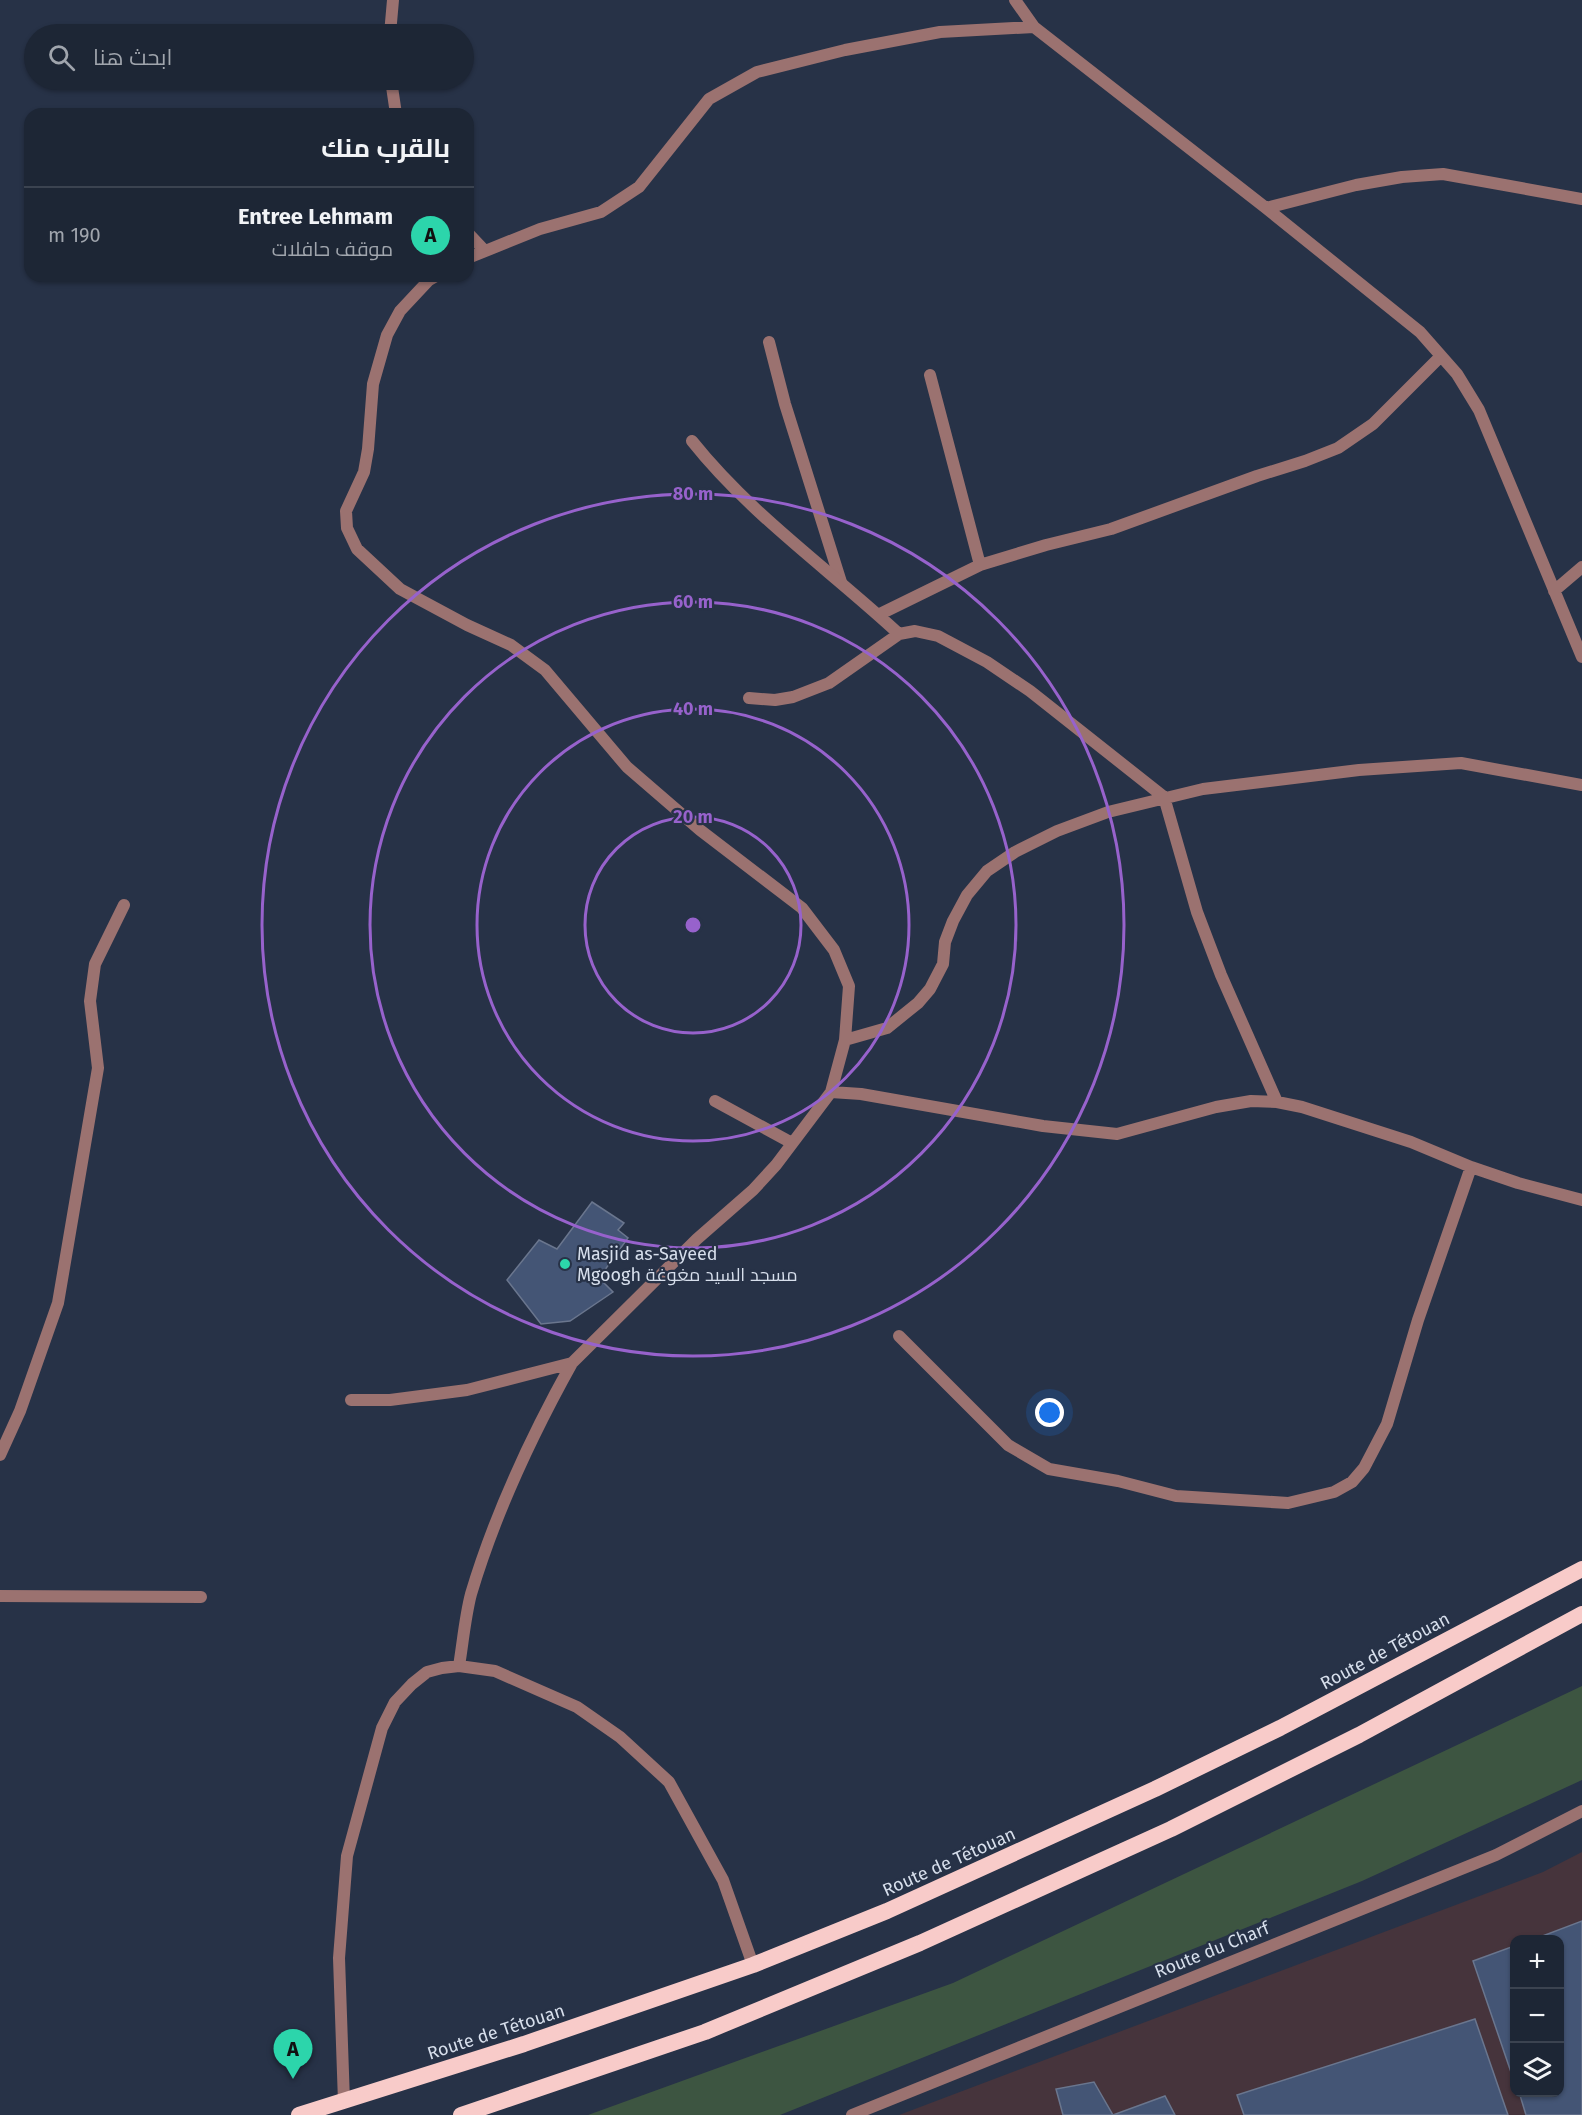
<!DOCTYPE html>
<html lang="ar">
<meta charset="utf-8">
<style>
:root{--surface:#1d2635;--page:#2a3241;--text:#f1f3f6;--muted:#a0a5ad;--line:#3b4350;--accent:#2cd5ab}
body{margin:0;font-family:"Fira Sans",Cairo,sans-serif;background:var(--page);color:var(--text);direction:rtl}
.controls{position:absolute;right:18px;bottom:18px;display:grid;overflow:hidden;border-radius:12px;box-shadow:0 2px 4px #0004}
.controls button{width:54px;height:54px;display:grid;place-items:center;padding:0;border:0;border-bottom:2px solid var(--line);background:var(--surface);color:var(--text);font:30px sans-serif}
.you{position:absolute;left:1050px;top:1413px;width:21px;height:21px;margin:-15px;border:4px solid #fff;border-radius:50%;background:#1a73e8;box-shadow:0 0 0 9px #1a73e833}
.badge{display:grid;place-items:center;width:39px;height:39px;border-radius:50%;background:var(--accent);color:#111;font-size:20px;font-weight:700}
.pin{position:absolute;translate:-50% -50px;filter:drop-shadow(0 2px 3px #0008)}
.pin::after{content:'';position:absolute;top:32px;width:21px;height:18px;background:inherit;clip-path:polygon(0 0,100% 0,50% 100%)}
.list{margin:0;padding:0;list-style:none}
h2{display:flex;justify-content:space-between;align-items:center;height:78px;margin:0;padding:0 24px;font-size:26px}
h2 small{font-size:20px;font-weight:400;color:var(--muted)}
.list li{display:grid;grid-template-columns:39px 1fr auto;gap:18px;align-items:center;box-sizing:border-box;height:96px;padding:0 24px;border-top:2px solid var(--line)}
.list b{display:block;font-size:22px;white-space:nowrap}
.list p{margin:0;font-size:20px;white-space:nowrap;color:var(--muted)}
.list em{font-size:20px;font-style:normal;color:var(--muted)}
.icon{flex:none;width:33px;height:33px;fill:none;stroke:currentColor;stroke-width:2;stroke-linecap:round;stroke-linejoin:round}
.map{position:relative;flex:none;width:1582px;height:2115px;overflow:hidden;direction:ltr}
.search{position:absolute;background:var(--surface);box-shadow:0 2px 4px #0004;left:24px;top:24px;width:450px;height:66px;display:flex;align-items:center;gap:15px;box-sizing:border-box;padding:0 21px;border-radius:33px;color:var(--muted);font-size:22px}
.panel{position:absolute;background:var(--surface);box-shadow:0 2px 4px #0004;left:24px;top:108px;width:450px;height:174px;border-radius:18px;direction:rtl}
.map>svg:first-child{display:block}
</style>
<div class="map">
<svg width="1582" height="2115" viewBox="0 0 1582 2115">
<rect width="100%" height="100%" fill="#273247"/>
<path fill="#46343c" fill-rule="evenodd" d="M 1582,1852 L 1582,2115 L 899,2115 L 1543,1872 ZM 1514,1940 L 1560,1940 L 1560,2092 L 1514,2092 Z"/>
<path fill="#3d5541" d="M 1582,1686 L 1582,1780 L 1362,1881 L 780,2115 L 588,2115 L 953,1983 Z"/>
<path fill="#445575" stroke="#6a768e" stroke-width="1.5" d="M 592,1202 L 624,1223 L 618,1230 L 628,1238 L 599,1278 L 613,1292 L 570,1321 L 541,1324 L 507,1280 L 539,1240 L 557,1249 Z
M 1582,1921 L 1582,2115 L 1526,2115 L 1519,2092 L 1560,2092 L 1560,1940 L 1532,1940 Z
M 1514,1946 L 1514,2081 L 1473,1961 Z
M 1475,2019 L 1508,2115 L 1244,2115 L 1237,2095 Z
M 1094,2082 L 1113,2115 L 1165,2096 L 1175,2115 L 1063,2115 L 1056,2089 Z"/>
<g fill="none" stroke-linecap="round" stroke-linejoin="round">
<path stroke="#9b7270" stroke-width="12" d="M 769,342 L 785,404 L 841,582"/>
<path stroke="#9b7270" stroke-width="12" d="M 1015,0 L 1034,27 L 1266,208 L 1420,332 L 1457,374 L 1479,410 L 1582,657
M 390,34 L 393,0
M 391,80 L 396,114
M 1266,208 L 1356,185 L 1402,177 L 1443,174 L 1582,199
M 468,233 L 485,251
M 468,258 L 540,229 L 601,212 L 639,187 L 709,99 L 757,72 L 845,50 L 940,32 L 1034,27
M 436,276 L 429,280 L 400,311 L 387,335 L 373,384 L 368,449 L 364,472 L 346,511 L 347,528 L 357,549 L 400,589 L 467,625 L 511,645 L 545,670 L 627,767 L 700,830 L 802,908 L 834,950 L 849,986 L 845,1040 L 831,1092 L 861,1094 L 1043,1126 L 1117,1134 L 1216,1107 L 1251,1101 L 1277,1102 L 1302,1107 L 1411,1142 L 1471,1167 L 1518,1183 L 1582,1200
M 930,375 L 980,565
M 692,441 C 751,515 830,570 899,634
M 1554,591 L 1582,567
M 878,615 L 980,565 L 1046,545 L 1111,529 L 1257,476 L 1305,461 L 1338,448 L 1373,424 L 1441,356
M 749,698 L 775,700 L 793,697 L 829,683 L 899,634 L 915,631 L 938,636 L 955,645 L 987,662 L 1030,691 L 1164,797 L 1197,912 L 1221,975 L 1277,1102
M 845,1040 L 887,1028 L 918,1003 L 930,989 L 943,964 L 945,942 L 953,921 L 967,895 L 987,871 L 1015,852 L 1057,831 L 1108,812 L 1203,789 L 1359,770 L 1461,763 L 1582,785
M 715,1101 L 792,1143
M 899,1336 L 1008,1445 L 1049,1469 L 1118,1481 L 1176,1496 L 1288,1503 L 1334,1492 L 1352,1482 L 1364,1468 L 1387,1424 L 1418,1320 L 1471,1167
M 351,1400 L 390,1400 L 467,1390 L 572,1363 L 697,1239 L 753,1190 L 776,1165 L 831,1092
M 0,1455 L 20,1411 L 58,1303 L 98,1068 L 90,1001 L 95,964 L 124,905
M 0,1596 L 201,1597
M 459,1666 C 463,1642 465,1617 471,1594 C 494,1517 533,1433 572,1363
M 344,2102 L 339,1958 L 347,1856 L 382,1728 L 395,1702 L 412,1684 L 427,1672 L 442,1668 L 459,1666 L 495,1671 L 577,1707 L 620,1737 L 669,1782 L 723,1880 L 753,1965"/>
<path stroke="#9b7270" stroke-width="12" d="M 852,2115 L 1496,1855 L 1582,1811"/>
<path stroke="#f8cbc9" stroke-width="16" d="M 299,2115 L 524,2044 L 753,1965 L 887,1911 L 1155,1789 L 1280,1728 L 1582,1569
M 461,2115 L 705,2032 L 920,1943 L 1171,1829 L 1359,1735 L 1582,1614"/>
</g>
<g fill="none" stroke="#9762cc" stroke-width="3">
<circle cx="693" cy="925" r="108"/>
<circle cx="693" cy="925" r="216"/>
<circle cx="693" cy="925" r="323"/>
<circle cx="693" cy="925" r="431"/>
</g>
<circle fill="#2cd5ab" stroke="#273247" stroke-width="2" cx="565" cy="1264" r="6"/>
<g text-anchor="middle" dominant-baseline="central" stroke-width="4.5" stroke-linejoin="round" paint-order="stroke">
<g font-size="18" fill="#d7dfec" stroke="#273247" text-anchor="start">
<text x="577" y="1254">Masjid as-Sayeed<tspan x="577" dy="21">Mgoogh مسجد السيد مغوغة</tspan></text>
</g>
<g font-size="18" fill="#d7dfec" stroke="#273247">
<text transform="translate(1385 1651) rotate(-28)">Route de Tétouan</text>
<text transform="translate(949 1862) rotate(-24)">Route de Tétouan</text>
<text transform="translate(1212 1950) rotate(-22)">Route du Charf</text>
<text transform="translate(496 2032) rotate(-18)">Route de Tétouan</text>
</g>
</g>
<circle cx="693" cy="925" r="9" fill="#9762cc" stroke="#273247" stroke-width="3"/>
<g font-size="18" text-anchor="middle" font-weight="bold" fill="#9762cc" stroke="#273247" stroke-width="4.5" stroke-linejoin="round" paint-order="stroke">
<text x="693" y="500">80 m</text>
<text x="693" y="608">60 m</text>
<text x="693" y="715">40 m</text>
<text x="693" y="823">20 m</text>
</g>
</svg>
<div class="controls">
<button>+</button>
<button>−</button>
<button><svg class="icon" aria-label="layers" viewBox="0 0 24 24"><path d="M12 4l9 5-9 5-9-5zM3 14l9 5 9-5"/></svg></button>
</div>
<div class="you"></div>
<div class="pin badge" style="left:293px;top:2079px">A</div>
<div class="search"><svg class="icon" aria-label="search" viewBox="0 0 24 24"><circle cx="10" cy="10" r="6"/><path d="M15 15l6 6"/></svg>ابحث هنا</div>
<section class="panel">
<h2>بالقرب منك<small></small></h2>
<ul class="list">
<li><span class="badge">A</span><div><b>Entree Lehmam</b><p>موقف حافلات</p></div><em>190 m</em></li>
</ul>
</section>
</div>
